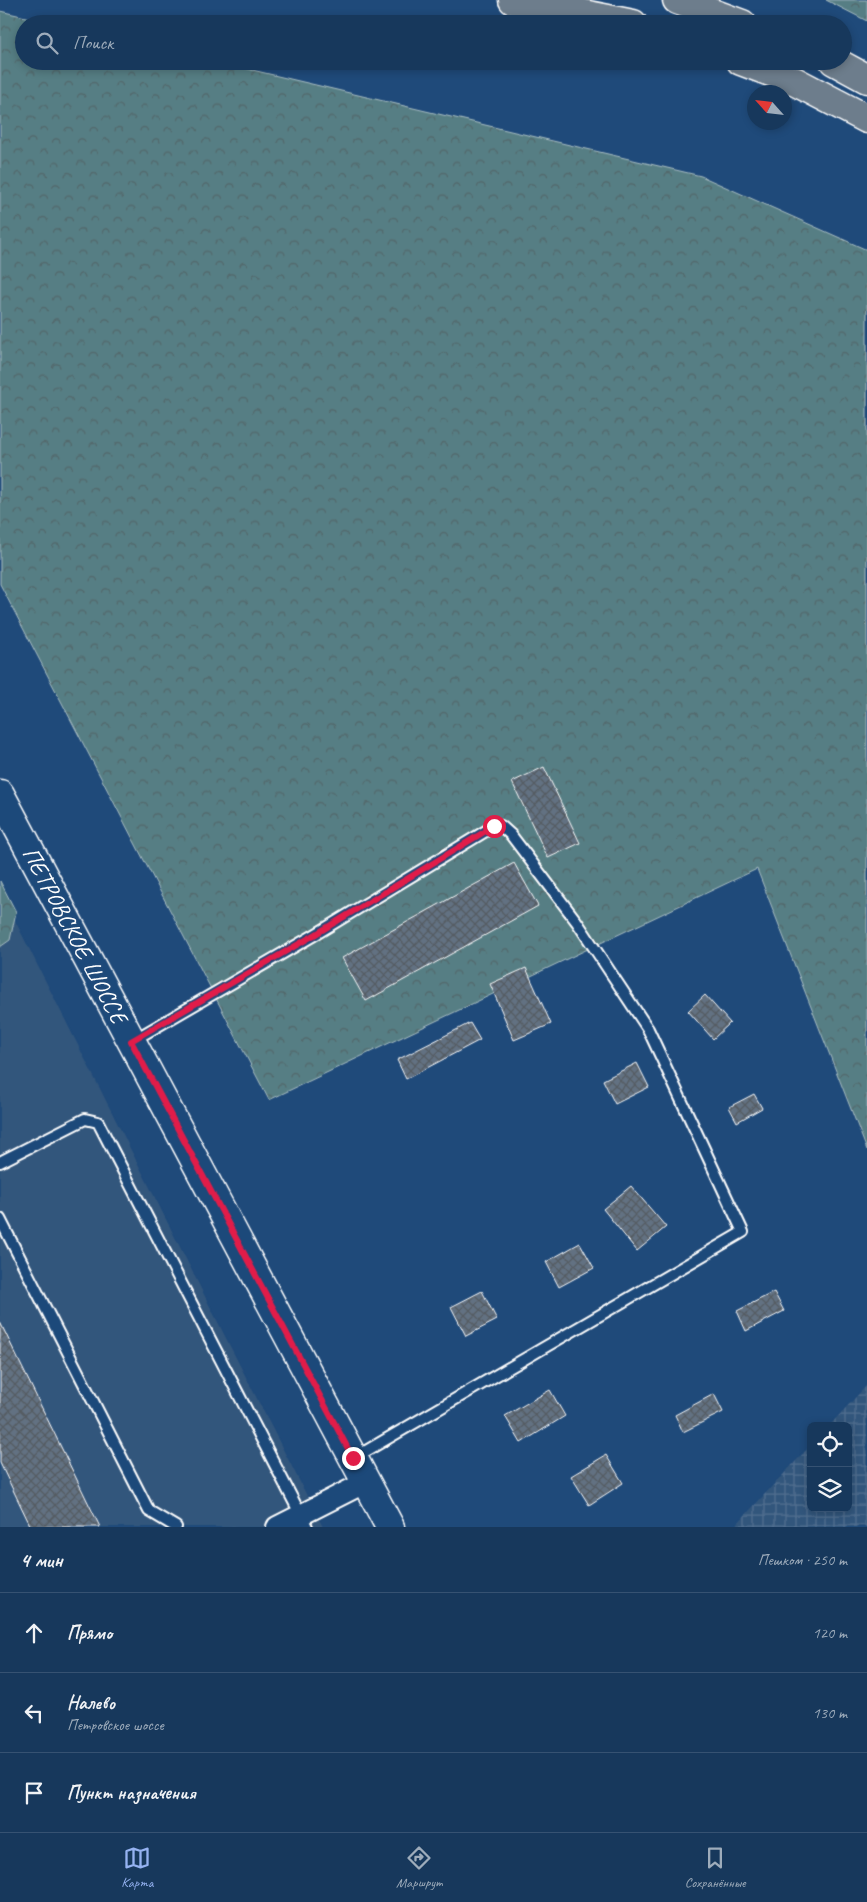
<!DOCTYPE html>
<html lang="ru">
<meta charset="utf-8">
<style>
:root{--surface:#17385c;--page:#244365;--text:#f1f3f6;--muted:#9eacbb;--line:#365272;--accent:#95b2f1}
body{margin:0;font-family:Caveat,sans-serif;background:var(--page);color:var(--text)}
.controls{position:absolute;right:15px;bottom:15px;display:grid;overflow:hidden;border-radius:8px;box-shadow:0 2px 8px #0003}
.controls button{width:45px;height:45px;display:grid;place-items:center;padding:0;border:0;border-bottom:1px solid var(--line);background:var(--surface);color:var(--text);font:25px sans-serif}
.compass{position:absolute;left:747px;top:85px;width:45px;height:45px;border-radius:50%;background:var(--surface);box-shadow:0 2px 8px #0003;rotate:297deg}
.stop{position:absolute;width:15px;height:15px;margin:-11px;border:4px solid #e11d48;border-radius:50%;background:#fff}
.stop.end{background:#e11d48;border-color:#fff;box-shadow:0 1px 5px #0008}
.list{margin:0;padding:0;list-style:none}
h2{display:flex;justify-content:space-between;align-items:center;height:65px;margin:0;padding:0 20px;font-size:21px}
h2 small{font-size:16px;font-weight:400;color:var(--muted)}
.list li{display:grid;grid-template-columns:32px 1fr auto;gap:15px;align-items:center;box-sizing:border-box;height:80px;padding:0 20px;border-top:1px solid var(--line)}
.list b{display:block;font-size:19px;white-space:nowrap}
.list p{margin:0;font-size:16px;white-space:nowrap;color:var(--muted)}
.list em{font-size:16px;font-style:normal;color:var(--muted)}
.icon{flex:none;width:28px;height:28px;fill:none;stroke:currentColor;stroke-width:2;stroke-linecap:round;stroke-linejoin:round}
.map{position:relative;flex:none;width:867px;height:1527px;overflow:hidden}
.search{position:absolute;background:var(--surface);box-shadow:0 2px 8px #0003;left:15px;right:15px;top:15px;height:55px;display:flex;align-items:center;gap:12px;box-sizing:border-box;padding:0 18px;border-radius:28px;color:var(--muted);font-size:19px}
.sheet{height:305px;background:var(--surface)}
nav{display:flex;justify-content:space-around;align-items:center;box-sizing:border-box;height:70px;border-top:1px solid var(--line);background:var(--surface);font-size:14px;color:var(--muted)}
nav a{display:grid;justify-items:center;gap:2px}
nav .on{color:var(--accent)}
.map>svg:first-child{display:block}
</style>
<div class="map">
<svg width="867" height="1527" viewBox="0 0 867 1527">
<defs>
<pattern id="industrial-grid" width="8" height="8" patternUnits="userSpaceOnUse" patternTransform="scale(1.25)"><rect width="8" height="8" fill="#33567c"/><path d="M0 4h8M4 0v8" fill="none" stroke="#526f90"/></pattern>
<pattern id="forest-crowns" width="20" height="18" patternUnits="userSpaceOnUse" patternTransform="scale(1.25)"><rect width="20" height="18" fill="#567e84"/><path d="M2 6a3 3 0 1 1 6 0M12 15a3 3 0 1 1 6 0" fill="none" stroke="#516568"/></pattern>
<pattern id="building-cross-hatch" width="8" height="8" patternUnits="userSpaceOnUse" patternTransform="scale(1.25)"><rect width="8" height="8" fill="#627182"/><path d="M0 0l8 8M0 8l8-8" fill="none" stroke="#555b62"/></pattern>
</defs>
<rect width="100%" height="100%" fill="#1f4a7a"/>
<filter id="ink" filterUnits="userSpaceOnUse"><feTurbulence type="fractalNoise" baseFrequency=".02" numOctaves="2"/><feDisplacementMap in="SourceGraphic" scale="10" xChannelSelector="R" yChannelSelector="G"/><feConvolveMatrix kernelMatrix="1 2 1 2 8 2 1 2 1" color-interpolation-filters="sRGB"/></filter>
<g filter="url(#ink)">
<path fill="#33567c" d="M 0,891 L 233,1352 L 323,1527 L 0,1527 Z"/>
<path fill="url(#industrial-grid)" d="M 867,1385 L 867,1527 L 734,1527 L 811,1445 L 811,1508 L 848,1508 L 848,1426 L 829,1426 Z"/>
<path fill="url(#forest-crowns)" stroke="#aabec2" d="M 826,0 L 867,0 L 867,21 Z
M 0,11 L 56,24 L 24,24 L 24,61 L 214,61 L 701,176 L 867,250 L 867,1150 L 757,869 L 269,1100 L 0,584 Z
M 0,881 L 16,912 L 10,940 L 0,947 Z"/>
<path fill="url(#building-cross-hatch)" stroke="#fff" d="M 544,767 L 580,843 L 548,858 L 512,782 Z
M 514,863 L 538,906 L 366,1001 L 342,958 Z
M 526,968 L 551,1024 L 514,1040 L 490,984 Z
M 705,995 L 730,1023 L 713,1039 L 688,1011 Z
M 470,1023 L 480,1040 L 406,1079 L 397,1060 Z
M 637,1063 L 649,1087 L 615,1104 L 603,1080 Z
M 754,1094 L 762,1108 L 737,1122 L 729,1107 Z
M 631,1186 L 666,1227 L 637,1251 L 603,1209 Z
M 580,1243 L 594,1268 L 559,1287 L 546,1262 Z
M 482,1291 L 497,1320 L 466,1336 L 451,1307 Z
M 774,1292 L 784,1311 L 746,1331 L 737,1311 Z
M 0,1322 L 100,1527 L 31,1527 L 0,1463 Z
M 550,1390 L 565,1416 L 521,1443 L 505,1416 Z
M 714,1394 L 723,1412 L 683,1432 L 675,1415 Z
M 606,1455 L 623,1483 L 589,1505 L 571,1476 Z"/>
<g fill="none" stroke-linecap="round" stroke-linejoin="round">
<g stroke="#fff" stroke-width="14">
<path id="lane" d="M 132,1041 L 316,934 L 494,826 L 501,826 L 511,835 L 577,922 L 648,1029 L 743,1232 L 354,1458
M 0,1162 L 85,1119 L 98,1122 L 307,1527
M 0,1219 L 149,1511 L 176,1527"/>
</g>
<g stroke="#fff" stroke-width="24">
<path id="street" d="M 277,1527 L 366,1482"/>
</g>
<g stroke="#fff" stroke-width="31">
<path id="secondary" d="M 0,794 L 390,1527"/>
</g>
<g stroke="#fff" stroke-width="31">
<path id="highway" d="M 513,0 L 633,24
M 677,0 L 742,24
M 741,61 L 794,81 L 867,119
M 834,61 L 867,79"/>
</g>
<use href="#lane" stroke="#1f4a7a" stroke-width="10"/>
<use href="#street" stroke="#1f4a7a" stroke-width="20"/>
<use href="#secondary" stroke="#1f4a7a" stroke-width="28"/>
<use href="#highway" stroke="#6d7d8c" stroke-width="28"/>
</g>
</g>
<g fill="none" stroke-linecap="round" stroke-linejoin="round" filter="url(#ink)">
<path stroke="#e11d48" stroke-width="6" d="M 353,1458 L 131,1041 L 316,934 L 494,826"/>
</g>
<g text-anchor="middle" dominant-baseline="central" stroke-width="5" stroke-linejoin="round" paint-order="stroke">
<g font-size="24" fill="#fff" stroke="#1f4a7a">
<text transform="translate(75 935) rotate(62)">ПЕТРОВСКОЕ ШОССЕ</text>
</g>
</g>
</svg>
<div class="controls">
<button><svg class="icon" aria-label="locate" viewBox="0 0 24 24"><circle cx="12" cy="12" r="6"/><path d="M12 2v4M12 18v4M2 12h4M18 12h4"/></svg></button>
<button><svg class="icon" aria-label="layers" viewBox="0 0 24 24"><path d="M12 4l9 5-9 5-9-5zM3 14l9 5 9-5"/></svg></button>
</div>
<svg class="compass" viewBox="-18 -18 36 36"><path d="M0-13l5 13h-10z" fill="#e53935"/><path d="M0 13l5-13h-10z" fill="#9eacbb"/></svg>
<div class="stop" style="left:494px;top:826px"></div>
<div class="stop end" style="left:353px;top:1458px"></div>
<div class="search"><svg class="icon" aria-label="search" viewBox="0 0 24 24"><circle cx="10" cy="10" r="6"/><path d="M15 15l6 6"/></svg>Поиск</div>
</div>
<section class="sheet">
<h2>4 мин<small>Пешком · 250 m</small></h2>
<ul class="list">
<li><svg class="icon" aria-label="ahead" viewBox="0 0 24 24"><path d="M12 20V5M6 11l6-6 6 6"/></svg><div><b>Прямо</b></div><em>120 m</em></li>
<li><svg class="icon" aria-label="left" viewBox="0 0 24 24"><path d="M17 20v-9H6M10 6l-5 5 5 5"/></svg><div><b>Налево</b><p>Петровское шоссе</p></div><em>130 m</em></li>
<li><svg class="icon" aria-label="arrive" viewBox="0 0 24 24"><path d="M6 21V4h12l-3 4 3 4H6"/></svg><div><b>Пункт назначения</b></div></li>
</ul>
</section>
<nav>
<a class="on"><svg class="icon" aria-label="map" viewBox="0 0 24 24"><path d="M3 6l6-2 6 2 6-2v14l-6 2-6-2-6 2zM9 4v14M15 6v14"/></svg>Карта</a>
<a><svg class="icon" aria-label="directions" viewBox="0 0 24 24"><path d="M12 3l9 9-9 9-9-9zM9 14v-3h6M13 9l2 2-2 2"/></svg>Маршрут</a>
<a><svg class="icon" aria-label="saved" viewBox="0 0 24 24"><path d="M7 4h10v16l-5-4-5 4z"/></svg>Сохранённые</a>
</nav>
